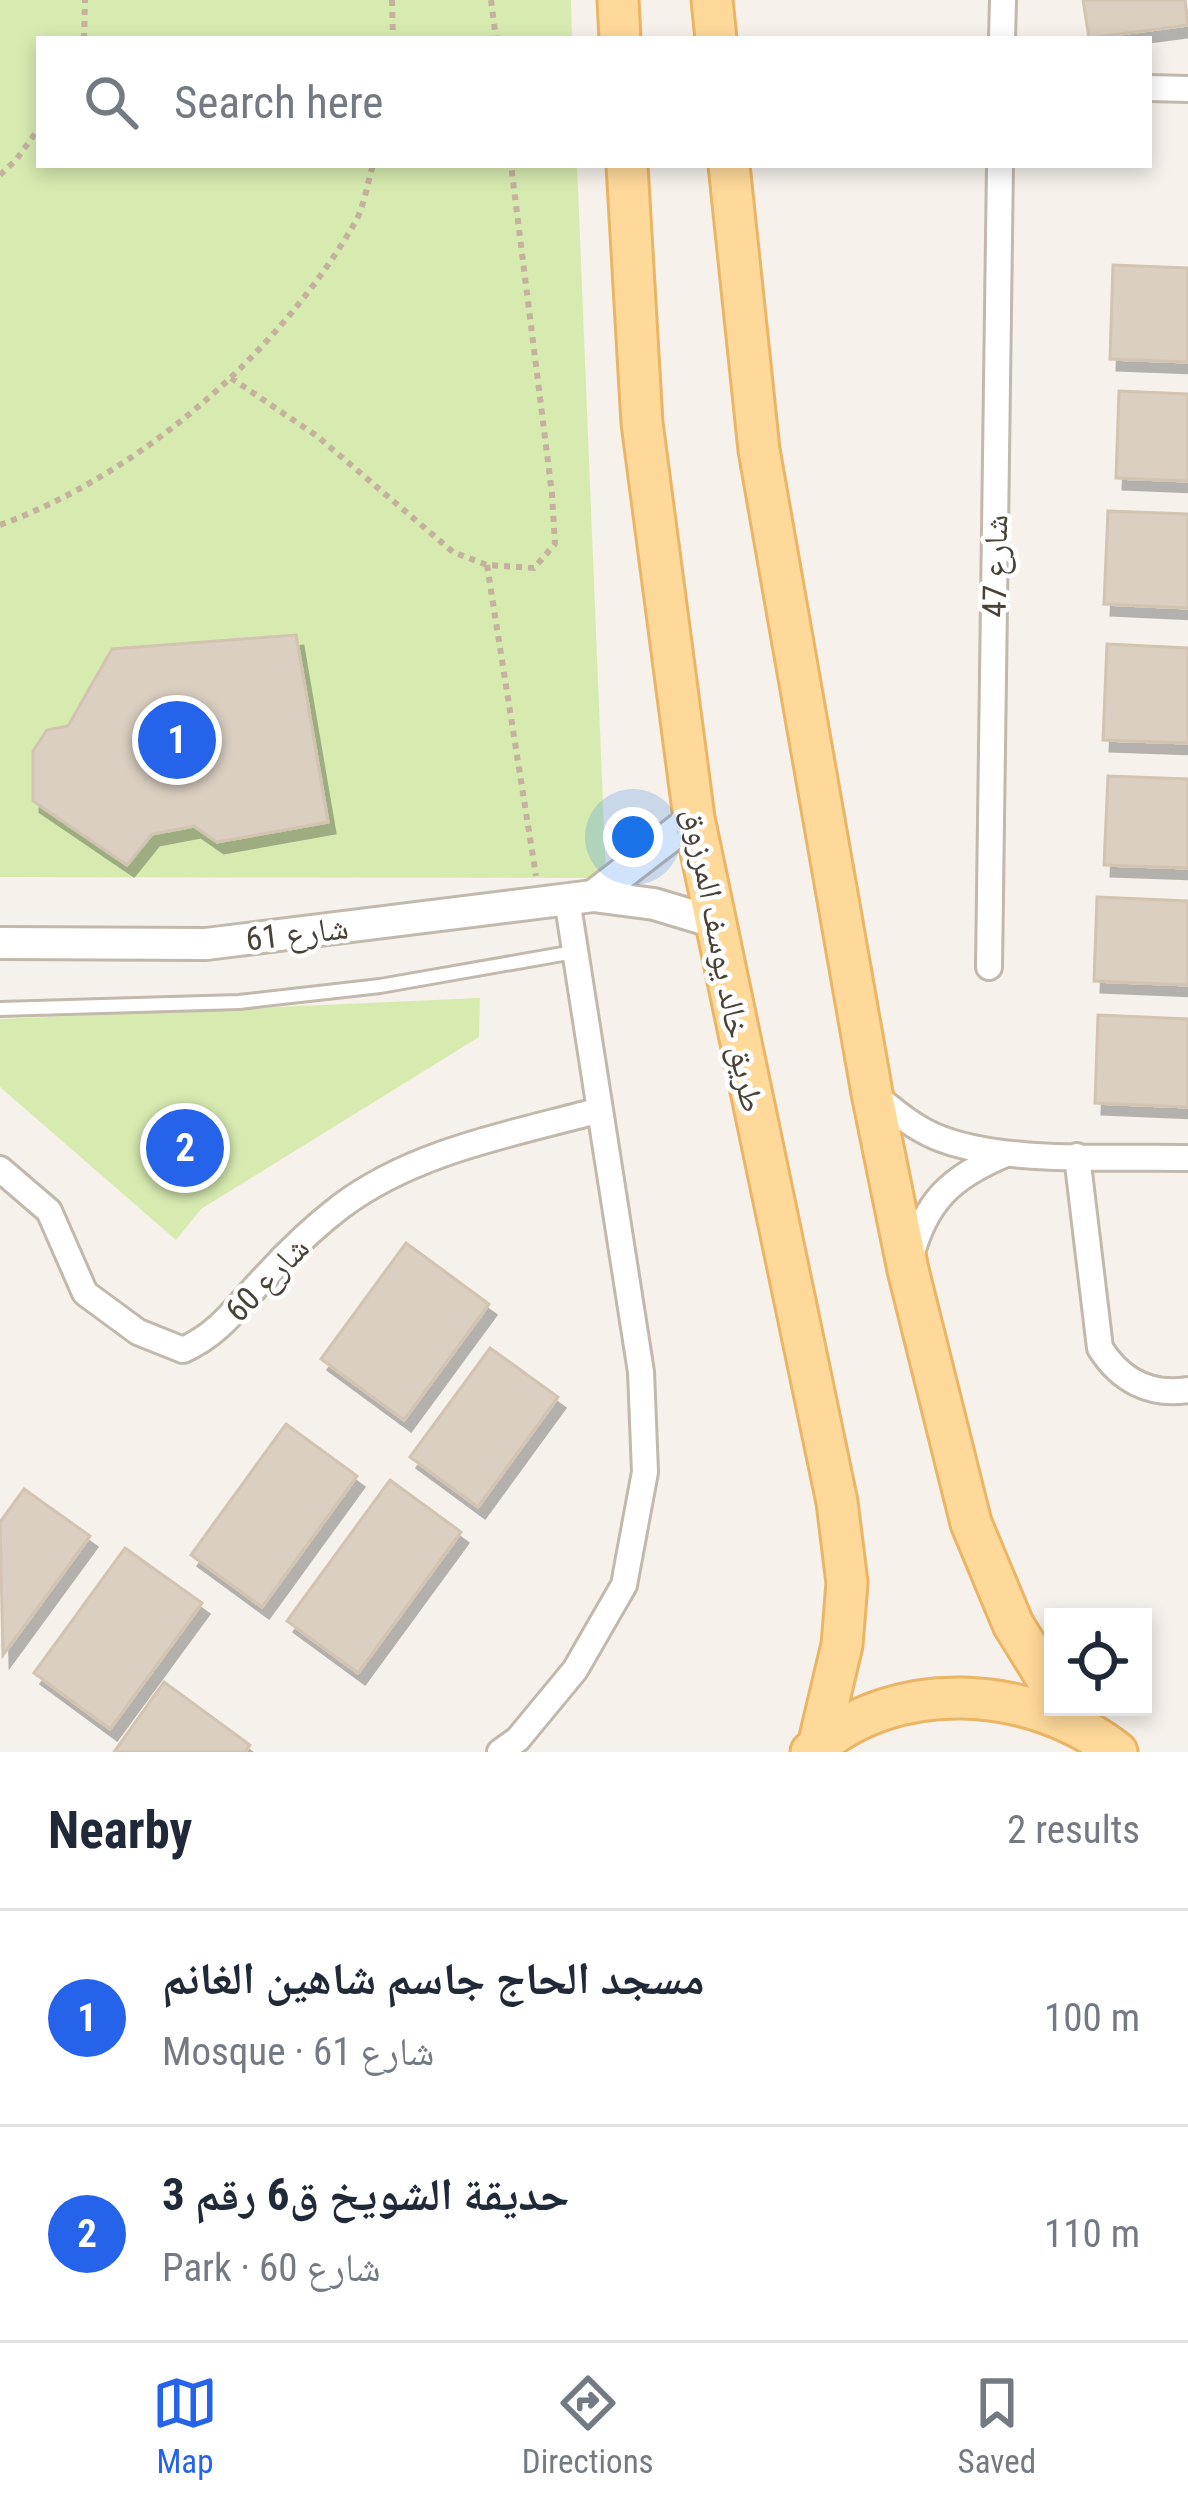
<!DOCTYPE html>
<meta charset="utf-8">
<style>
:root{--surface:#fff;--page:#f6f6f7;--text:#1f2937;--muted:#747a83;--line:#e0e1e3;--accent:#2563eb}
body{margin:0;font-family:"Roboto Condensed","Noto Naskh Arabic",sans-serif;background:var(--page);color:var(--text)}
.controls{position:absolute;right:36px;bottom:36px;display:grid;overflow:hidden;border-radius:0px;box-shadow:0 6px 18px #0003}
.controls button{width:108px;height:108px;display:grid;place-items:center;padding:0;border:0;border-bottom:3px solid var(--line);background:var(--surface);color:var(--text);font:60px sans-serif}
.you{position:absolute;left:633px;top:837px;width:42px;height:42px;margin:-30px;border:9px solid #fff;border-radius:50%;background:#1a73e8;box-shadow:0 0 0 18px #1a73e833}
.badge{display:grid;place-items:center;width:78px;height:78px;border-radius:50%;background:var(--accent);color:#fff;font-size:39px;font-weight:700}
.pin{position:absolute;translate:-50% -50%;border:6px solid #fff;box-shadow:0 3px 12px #0006}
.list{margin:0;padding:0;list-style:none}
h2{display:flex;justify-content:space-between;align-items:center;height:156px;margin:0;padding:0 48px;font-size:51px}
h2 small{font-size:39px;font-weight:400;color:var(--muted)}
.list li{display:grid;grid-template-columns:78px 1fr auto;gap:36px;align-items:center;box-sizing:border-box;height:216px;padding:0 48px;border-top:3px solid var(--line)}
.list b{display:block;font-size:45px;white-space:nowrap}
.list p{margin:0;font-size:39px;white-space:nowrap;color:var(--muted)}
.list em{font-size:39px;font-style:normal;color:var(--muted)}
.icon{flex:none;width:66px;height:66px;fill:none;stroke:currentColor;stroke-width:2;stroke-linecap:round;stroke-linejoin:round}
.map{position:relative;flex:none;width:1188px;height:1752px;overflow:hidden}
.search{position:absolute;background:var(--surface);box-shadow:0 6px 18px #0003;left:36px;right:36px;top:36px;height:132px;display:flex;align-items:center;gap:30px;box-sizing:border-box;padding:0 42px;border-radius:0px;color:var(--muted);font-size:45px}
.sheet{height:588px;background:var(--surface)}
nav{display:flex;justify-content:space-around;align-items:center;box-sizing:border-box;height:168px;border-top:3px solid var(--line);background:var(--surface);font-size:33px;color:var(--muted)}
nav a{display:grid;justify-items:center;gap:6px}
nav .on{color:var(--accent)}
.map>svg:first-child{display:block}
</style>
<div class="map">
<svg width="1188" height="1752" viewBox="0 0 1188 1752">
<defs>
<filter id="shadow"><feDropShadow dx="7" dy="11" stdDeviation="0" flood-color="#0004"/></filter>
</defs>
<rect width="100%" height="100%" fill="#f6f1ea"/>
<path fill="#d7ebb1" d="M 0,0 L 571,0 L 572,39 L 39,39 L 39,165 L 577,165 L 606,878 L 0,877 Z
M 480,998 L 479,1037 L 201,1209 L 176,1240 L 0,1087 L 0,1019 Z"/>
<path fill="#dbcfc2" stroke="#d3c3b1" stroke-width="3" filter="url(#shadow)" d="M 1083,0 L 1185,0 L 1188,25 L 1089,38 Z
M 1113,265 L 1188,268 L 1188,362 L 1110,359 Z
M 1119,391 L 1188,394 L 1188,481 L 1116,478 Z
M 1108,511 L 1188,514 L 1188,608 L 1104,604 Z
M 296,635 L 328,822 L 217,842 L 194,826 L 152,834 L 127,865 L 33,801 L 33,751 L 47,730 L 68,726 L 112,649 Z
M 1107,644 L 1188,648 L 1188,743 L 1103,740 Z
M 1108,776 L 1188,779 L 1188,868 L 1104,865 Z
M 1097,897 L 1188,901 L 1188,985 L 1094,981 Z
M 1098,1015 L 1188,1019 L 1188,1107 L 1095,1103 Z
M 406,1243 L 489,1304 L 404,1420 L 321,1359 Z
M 490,1348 L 558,1397 L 478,1507 L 410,1457 Z
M 286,1424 L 357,1476 L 262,1607 L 191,1555 Z
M 390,1480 L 461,1532 L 358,1673 L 287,1621 Z
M 24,1489 L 90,1536 L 3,1655 L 0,1522 Z
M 125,1548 L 202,1603 L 110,1729 L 34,1673 Z
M 164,1682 L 250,1745 L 245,1752 L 114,1752 Z"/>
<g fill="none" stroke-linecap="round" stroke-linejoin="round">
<g stroke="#c2b8ac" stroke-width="18">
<path id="service" d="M 0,1009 L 239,1002 L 380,986 L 574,952"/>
</g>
<g stroke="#c2b8ac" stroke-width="30">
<path id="minor" d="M 1002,39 L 1003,0
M 1149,88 L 1188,89
M 989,967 L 1000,165
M 872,1093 C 892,1109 911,1126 934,1136 C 1001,1165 1114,1156 1188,1158
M 1077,1156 L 1100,1348 C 1120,1380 1150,1396 1188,1390
M 0,1169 L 49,1211 L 85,1293 L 138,1332 L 183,1350 C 221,1333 237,1306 265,1277 C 287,1253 314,1227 340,1207 C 414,1151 512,1134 600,1110
M 910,1260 C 925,1201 951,1177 1006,1154
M 500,1752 L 518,1739 L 575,1670 L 624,1585 L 645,1472 L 641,1372 L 567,899"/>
</g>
<g stroke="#c2b8ac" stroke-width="36">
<path id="tertiary" d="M 593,896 L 694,818
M 0,943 L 206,944 L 593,896 L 654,904 L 714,922"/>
</g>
<g stroke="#eab564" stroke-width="45">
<path id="primary" d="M 618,0 L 620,39
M 712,0 L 716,39
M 627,165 L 642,423 L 694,818 L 837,1502 L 847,1583 L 842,1645 L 818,1746
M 729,165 L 759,450 L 872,1093 L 908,1270 L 971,1523 L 1013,1624 L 1053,1689
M 811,1752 C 894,1675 1032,1685 1117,1752"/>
</g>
<path stroke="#c4b29c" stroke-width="6" stroke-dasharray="6 6" stroke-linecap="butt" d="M 392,0 L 393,39
M 491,0 L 496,39
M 84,39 L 85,0
M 0,175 L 16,160 L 39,128
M 231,378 L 317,436 L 453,552 L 487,565 L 534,568 L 555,544 L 552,494 L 511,165
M 0,525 C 140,474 277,355 353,226 C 364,209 367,184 373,165
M 487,565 L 536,876"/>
<use href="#service" stroke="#fff" stroke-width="12"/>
<use href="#minor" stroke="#fff" stroke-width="24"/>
<use href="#tertiary" stroke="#fff" stroke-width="30"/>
<use href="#primary" stroke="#ffd99a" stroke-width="39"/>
</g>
<g text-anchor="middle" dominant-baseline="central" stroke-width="9" stroke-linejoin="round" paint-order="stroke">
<g font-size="33" fill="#4a4137" stroke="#fff">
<text transform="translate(995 566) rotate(-89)">شارع 47</text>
<text transform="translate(297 933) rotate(-7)">شارع 61</text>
<text transform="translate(724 960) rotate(79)">طريق خالد يوسف المرزوق</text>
<text transform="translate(267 1279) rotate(-46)">شارع 60</text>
</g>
</g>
</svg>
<div class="controls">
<button><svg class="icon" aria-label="locate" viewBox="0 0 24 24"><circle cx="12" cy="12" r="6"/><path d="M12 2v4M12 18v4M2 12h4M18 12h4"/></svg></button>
</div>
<div class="you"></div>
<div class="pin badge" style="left:177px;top:740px">1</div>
<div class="pin badge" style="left:185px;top:1148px">2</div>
<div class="search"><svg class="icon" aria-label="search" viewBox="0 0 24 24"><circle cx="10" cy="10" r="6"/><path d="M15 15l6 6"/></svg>Search here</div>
</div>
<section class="sheet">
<h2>Nearby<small>2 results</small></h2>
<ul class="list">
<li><span class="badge">1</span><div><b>مسجد الحاج جاسم شاهين الغانم</b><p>Mosque · شارع 61</p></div><em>100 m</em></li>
<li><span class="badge">2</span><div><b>حديقة الشويخ ق6 رقم 3</b><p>Park · شارع 60</p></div><em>110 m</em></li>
</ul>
</section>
<nav>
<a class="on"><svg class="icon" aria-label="map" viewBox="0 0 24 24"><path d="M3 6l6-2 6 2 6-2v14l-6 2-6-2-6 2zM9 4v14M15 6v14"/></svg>Map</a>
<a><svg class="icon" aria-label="directions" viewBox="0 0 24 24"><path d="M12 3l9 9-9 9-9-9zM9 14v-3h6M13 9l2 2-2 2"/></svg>Directions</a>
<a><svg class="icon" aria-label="saved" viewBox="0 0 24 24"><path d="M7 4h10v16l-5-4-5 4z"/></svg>Saved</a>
</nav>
